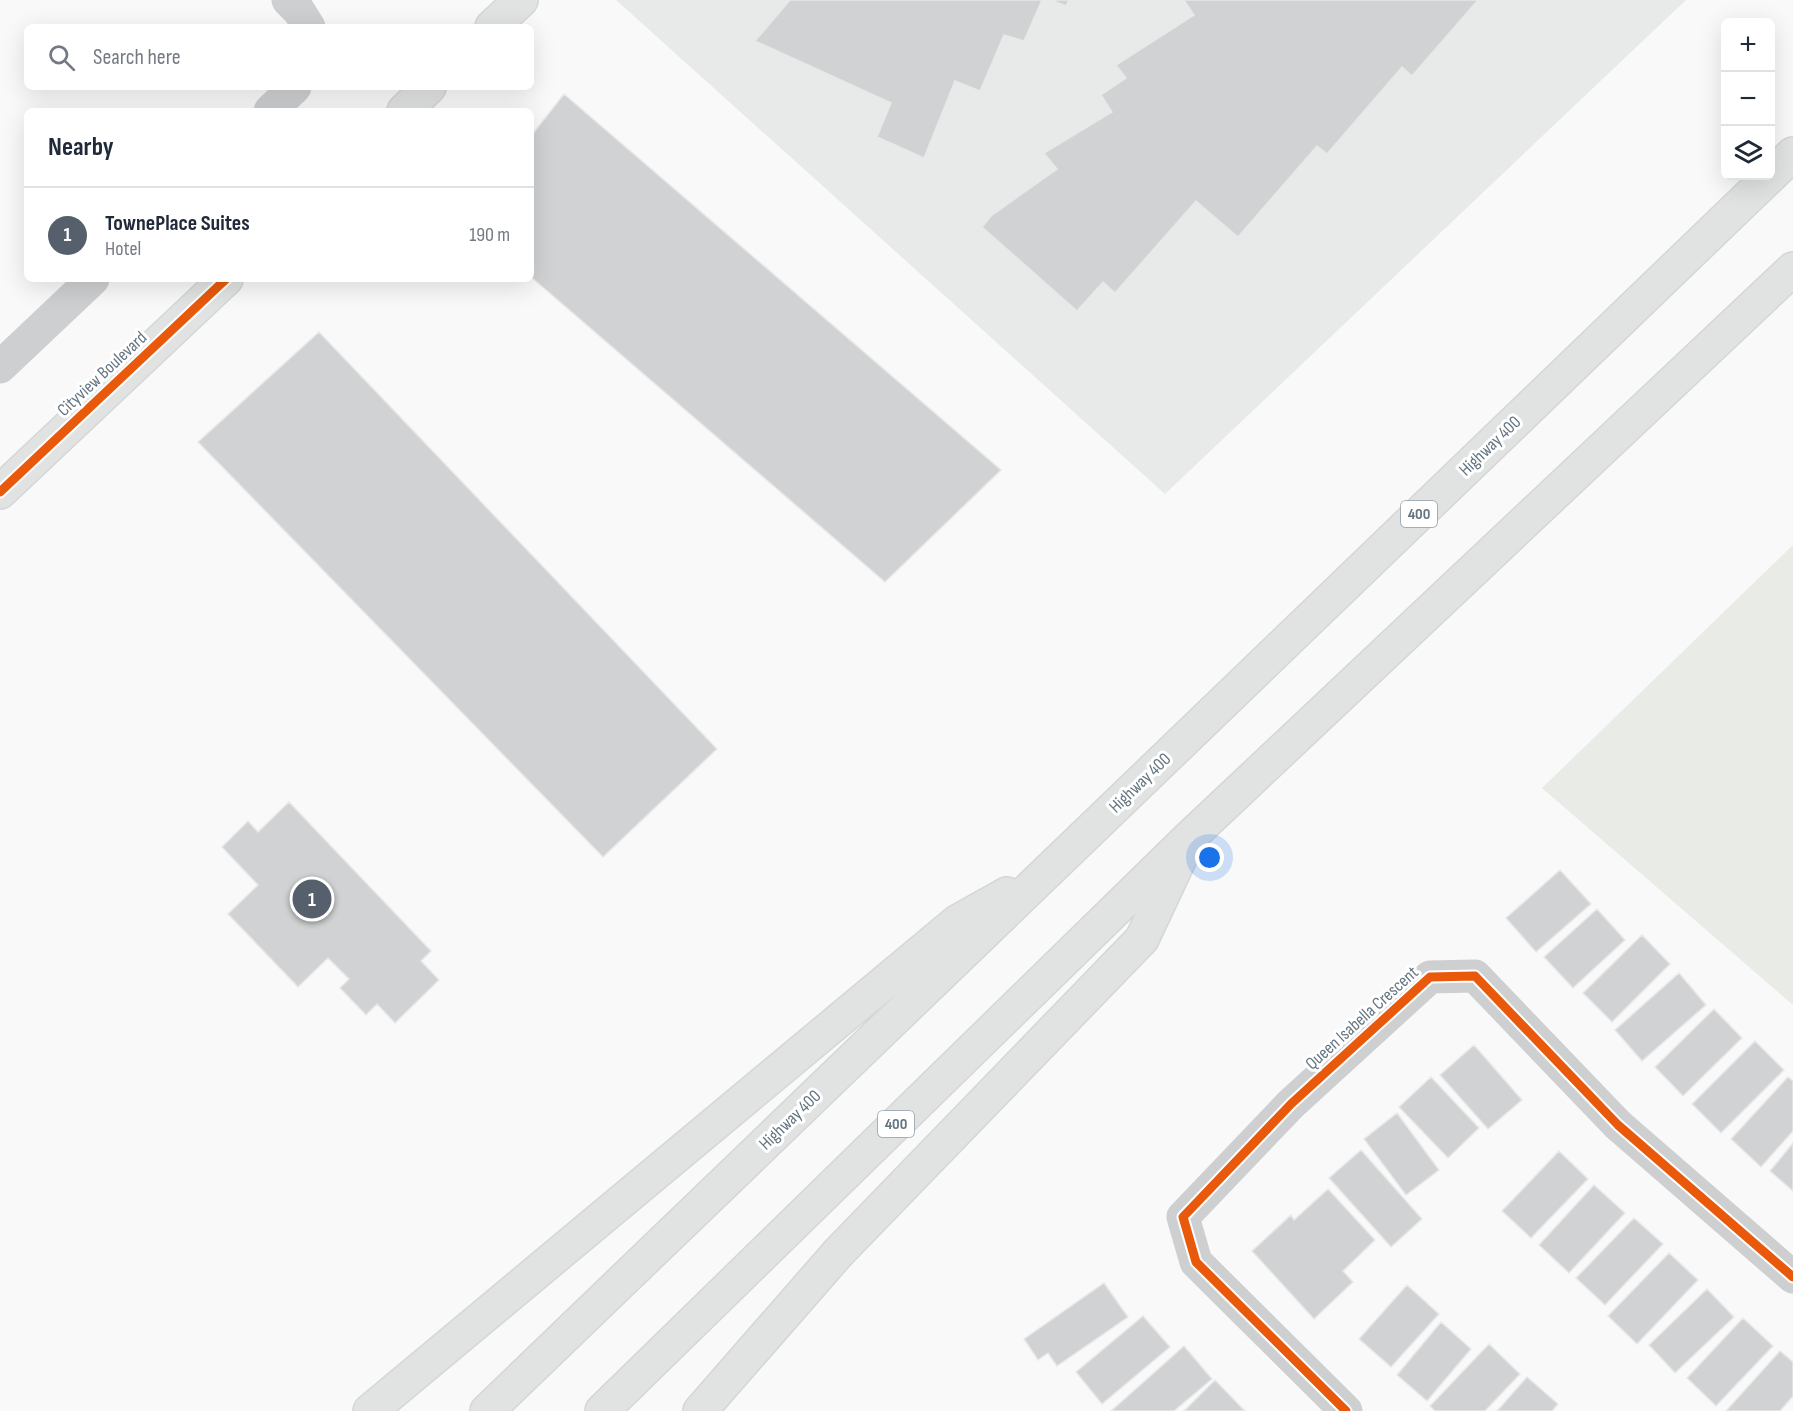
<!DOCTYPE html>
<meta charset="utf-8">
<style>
:root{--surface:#fff;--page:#f2f2f3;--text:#1f2937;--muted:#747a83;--line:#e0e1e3;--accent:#56606c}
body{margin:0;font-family:"Sofia Sans Condensed",sans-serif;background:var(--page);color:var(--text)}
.controls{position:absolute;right:18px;top:18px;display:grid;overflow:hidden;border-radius:9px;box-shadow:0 6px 24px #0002}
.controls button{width:54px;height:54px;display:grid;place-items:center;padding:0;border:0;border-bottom:2px solid var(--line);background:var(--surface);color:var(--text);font:30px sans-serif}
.you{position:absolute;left:1210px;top:858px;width:21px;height:21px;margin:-15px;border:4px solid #fff;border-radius:50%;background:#1a73e8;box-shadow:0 0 0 9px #1a73e833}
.badge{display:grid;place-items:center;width:39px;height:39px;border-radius:50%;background:var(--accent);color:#fff;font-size:20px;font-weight:700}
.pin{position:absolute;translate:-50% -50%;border:3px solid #fff;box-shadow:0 2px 6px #0006}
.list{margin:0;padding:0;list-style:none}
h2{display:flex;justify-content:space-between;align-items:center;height:78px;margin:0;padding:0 24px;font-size:26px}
h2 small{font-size:20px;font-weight:400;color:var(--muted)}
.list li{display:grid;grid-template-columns:39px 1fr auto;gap:18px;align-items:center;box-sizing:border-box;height:96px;padding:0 24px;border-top:2px solid var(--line)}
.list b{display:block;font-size:22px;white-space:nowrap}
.list p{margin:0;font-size:20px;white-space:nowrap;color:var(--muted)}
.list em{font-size:20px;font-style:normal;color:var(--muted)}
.icon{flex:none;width:33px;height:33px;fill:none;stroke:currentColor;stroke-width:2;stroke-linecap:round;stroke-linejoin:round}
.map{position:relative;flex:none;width:1793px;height:1411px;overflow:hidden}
.search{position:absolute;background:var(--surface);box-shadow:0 6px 24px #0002;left:24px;top:24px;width:510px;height:66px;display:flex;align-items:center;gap:15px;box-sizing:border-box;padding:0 21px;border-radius:9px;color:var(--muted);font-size:22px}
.panel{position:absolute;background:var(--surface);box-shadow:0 6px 24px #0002;left:24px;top:108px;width:510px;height:174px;border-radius:9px}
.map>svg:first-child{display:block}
</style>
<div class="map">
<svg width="1793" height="1411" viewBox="0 0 1793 1411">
<rect width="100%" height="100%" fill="#f9f9f9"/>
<path fill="#e8e9e9" d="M 616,0 L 1686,0 L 1165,494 Z"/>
<path fill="#e8ebe6" d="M 1793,545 L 1793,1005 L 1542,788 Z"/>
<path fill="#d0d2d3" stroke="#e8e8e8" stroke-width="1.5" d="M 790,0 L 1042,0 L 1024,41 L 1004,35 L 980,91 L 955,81 L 924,158 L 877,137 L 891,103 L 755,41 Z
M 1051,0 L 1069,0 L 1066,6 Z
M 1184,0 L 1478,0 L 1412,76 L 1402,67 L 1327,154 L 1317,146 L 1238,237 L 1196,201 L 1115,293 L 1103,282 L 1077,311 L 982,227 L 991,216 L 1057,169 L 1044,153 L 1112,112 L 1101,95 L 1126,78 L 1116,65 L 1194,15 Z
M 564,94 L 1001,470 L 885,582 L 531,277 L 531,136 Z
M 319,332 L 717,749 L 603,857 L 198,442 Z
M 289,802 L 431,951 L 421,961 L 439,980 L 395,1023 L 377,1004 L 366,1015 L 340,988 L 349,979 L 328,958 L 298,987 L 228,914 L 258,885 L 222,847 L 248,821 L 258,832 Z
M 1560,870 L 1591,904 L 1536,952 L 1506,918 Z
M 1597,909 L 1625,940 L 1573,988 L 1544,957 Z
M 1642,935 L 1670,964 L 1612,1022 L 1583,993 Z
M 1679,973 L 1706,1005 L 1642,1061 L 1615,1030 Z
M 1714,1009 L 1742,1038 L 1683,1096 L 1655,1067 Z
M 1755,1041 L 1784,1070 L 1721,1133 L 1692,1104 Z
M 1474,1045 L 1522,1100 L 1488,1129 L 1440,1075 Z
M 1431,1077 L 1479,1128 L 1448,1158 L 1399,1107 Z
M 1788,1077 L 1793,1081 L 1793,1131 L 1761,1167 L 1731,1139 Z
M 1397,1113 L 1439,1170 L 1406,1195 L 1364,1139 Z
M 1793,1143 L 1793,1191 L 1770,1171 Z
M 1361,1150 L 1422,1219 L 1391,1247 L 1329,1178 Z
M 1559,1151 L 1588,1179 L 1531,1238 L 1502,1211 Z
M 1594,1185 L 1625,1213 L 1569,1273 L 1539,1245 Z
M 1328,1189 L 1375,1240 L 1343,1271 L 1353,1282 L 1314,1319 L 1252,1251 L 1291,1215 L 1294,1220 Z
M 1634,1218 L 1663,1244 L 1605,1305 L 1576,1278 Z
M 1669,1253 L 1698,1280 L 1637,1344 L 1608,1316 Z
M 1104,1283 L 1128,1317 L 1057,1366 L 1048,1353 L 1038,1360 L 1024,1339 Z
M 1407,1285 L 1439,1314 L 1391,1367 L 1359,1339 Z
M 1707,1289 L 1734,1317 L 1675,1373 L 1649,1345 Z
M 1143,1316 L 1170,1347 L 1102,1404 L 1076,1372 Z
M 1743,1318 L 1773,1346 L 1716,1406 L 1687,1378 Z
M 1441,1322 L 1471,1349 L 1427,1401 L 1397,1375 Z
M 1489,1344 L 1520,1374 L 1485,1411 L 1435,1411 L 1430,1406 Z
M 1184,1346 L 1212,1379 L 1174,1411 L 1111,1411 Z
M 1780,1351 L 1793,1362 L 1793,1396 L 1780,1411 L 1726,1411 Z
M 1527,1377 L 1558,1404 L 1552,1411 L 1497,1411 Z
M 1215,1380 L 1245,1411 L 1184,1411 Z"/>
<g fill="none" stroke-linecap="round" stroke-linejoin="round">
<g stroke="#d5d6d7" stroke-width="36">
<path id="secondary" d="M 492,27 L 521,0
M 404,111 L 429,87
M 0,492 L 226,279"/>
</g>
<g stroke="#d5d6d6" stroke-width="36">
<path id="highway" d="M 370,1411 L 957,922 L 1007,894
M 487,1411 L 1793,154
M 602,1411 L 1190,837 L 1793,269
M 700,1411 L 838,1253 L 1142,939 L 1180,858"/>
</g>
<path stroke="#cecfd0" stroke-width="33" d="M 288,0 L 299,11 L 309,27
M 270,111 L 295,87
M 0,367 L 93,279
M 1346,1411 L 1196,1262 L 1183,1217 L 1291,1104 L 1430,977 L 1475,976 L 1618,1125 L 1793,1277"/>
<use href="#secondary" stroke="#e1e2e2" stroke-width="33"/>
<use href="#highway" stroke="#e1e2e2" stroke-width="33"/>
<g stroke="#fff" stroke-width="13">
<path id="cycleway" d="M 0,492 L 226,279
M 1346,1411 L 1196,1262 L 1183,1217 L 1291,1104 L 1430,977 L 1475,976 L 1618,1125 L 1793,1277"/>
</g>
<use href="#cycleway" stroke="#e8590c" stroke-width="9"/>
</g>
<g text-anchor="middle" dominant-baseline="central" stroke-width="6" stroke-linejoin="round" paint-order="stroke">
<g fill="#fff" stroke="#939fa8" stroke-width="1.5">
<rect x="1401" y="501" width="36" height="26" rx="4.5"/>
<rect x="878" y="1111" width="36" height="26" rx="4.5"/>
</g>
<g font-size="16" font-weight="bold" fill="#657683">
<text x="1419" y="514">400</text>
<text x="896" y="1124">400</text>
</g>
<g font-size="18" fill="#657683" stroke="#fff">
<text transform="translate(102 374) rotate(-43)">Cityview Boulevard</text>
<text transform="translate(1490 446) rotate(-44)">Highway 400</text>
<text transform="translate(1140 783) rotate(-44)">Highway 400</text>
<text transform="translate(1362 1018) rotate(-42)">Queen Isabella Crescent</text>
<text transform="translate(790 1120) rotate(-44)">Highway 400</text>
</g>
</g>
</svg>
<div class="controls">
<button>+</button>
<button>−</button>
<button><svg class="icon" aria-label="layers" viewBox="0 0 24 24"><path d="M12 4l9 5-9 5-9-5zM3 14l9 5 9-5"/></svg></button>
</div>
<div class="you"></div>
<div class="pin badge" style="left:312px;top:899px">1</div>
<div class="search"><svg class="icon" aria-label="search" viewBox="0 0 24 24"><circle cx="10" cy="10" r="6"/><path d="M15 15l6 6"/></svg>Search here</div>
<section class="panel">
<h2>Nearby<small></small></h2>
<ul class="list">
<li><span class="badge">1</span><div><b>TownePlace Suites</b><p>Hotel</p></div><em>190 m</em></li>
</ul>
</section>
</div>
